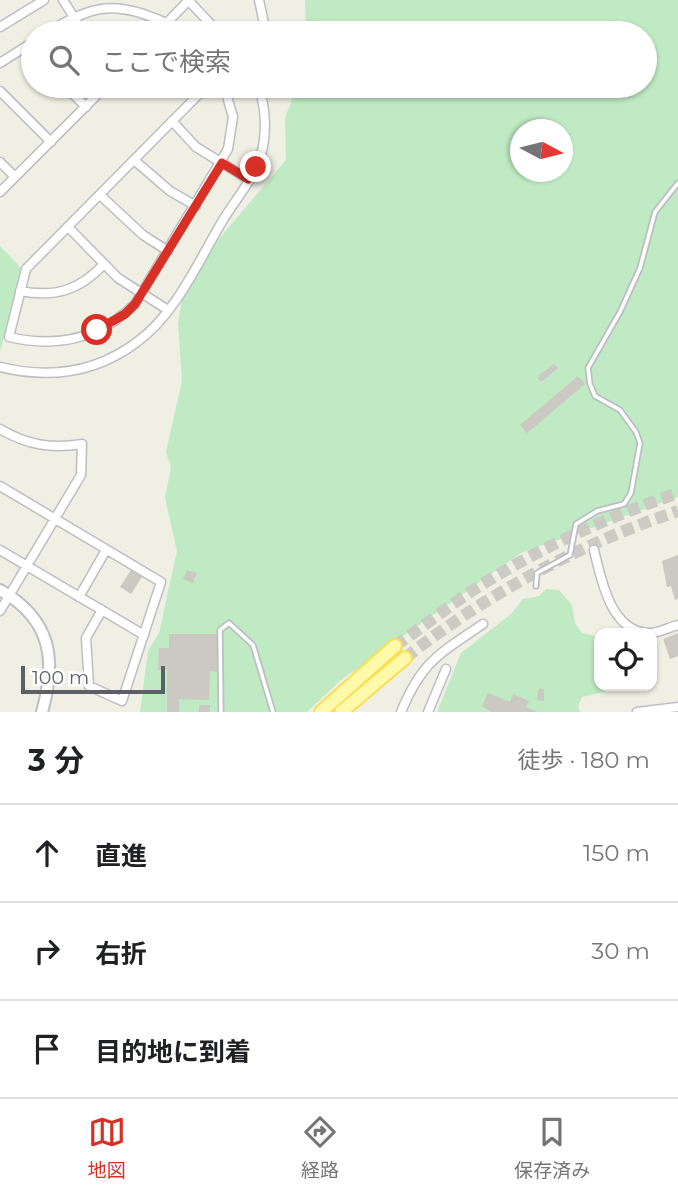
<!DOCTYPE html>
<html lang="ja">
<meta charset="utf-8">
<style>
:root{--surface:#fff;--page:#f6f6f6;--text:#202124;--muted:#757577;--line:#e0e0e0;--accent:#d93025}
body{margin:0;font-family:Montserrat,"Noto Sans JP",sans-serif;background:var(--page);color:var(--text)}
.controls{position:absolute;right:21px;bottom:21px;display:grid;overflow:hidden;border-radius:14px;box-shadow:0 2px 5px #0004}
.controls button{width:63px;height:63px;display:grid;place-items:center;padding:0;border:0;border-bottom:2px solid var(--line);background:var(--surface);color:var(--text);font:35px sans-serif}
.compass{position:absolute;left:510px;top:119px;width:63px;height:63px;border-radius:50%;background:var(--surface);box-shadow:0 2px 5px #0004;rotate:97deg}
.scale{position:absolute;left:21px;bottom:18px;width:144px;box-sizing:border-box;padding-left:7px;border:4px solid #5c6066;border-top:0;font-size:19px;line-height:24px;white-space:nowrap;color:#5c6066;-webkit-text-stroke:5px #fff;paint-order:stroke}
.stop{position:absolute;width:21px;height:21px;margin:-16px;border:5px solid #d93025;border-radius:50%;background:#fff}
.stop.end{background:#d93025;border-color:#fff;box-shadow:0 2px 7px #0008}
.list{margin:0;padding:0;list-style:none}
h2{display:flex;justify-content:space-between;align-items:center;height:91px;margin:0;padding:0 28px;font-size:30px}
h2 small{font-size:23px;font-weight:400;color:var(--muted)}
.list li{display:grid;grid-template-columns:46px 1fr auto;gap:21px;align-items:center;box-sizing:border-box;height:98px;padding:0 28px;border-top:2px solid var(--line)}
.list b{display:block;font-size:26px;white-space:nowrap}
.list em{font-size:23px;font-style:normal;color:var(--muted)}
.icon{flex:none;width:38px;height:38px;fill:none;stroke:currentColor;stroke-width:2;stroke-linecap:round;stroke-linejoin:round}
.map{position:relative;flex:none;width:678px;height:712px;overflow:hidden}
.search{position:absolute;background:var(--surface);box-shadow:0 2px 5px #0004;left:21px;right:21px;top:21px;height:77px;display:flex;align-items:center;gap:18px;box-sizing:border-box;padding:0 24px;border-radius:38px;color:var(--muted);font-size:26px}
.sheet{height:385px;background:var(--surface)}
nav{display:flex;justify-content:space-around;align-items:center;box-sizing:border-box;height:98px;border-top:2px solid var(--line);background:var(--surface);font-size:19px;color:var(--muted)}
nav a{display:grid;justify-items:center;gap:4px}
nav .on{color:var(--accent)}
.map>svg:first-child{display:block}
</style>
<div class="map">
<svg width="678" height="712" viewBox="0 0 678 712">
<rect width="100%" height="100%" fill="#f0efe4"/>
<path fill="#bfeac3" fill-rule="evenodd" d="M 305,0 L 678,0 L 678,497 L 521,553 L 341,680 L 307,712 L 140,712 L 148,651 L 159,633 L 177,551 L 165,498 L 171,467 L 166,452 L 182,381 L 178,324 L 184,287 L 200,261 L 286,160 L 285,118 L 297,86 L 645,86 L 645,33 L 306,33 ZM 520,130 L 562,130 L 562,172 L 520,172 Z
M 0,246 L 21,268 L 0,352 Z
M 546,589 L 559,590 L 572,605 L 575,623 L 582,633 L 599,637 L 599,686 L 628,686 L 582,697 L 578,706 L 580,712 L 437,712 L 461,653 L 511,614 L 523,599 L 539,596 Z"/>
<path fill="#cbc9c1" d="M 554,364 L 558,368 L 541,382 L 537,377 Z
M 578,376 L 585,384 L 527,433 L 520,425 Z
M 678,555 L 678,599 L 675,600 L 671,586 L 667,587 L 662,561 Z
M 131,570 L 142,577 L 131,594 L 120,587 Z
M 187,570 L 197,573 L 193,583 L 183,579 Z
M 678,633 L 678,656 L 670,659 L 663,639 Z
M 169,634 L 217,634 L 217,672 L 210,671 L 209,700 L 179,699 L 179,712 L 167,712 L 167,670 L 158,670 L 159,648 L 169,648 Z
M 539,688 L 544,689 L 544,701 L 537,700 Z
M 488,693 L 510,702 L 513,694 L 529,701 L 526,707 L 538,712 L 491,712 L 482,706 Z
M 199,705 L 210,705 L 210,712 L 199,712 Z"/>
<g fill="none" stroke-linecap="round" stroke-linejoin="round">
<path stroke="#cbcbc4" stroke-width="12" stroke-dasharray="12 6" stroke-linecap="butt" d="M 395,646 C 423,627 450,605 478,587 C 541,547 608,517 678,493
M 405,658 C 488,593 578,545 678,511"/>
<g stroke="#bcbec4" stroke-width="7">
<path id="lane" d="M 536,586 L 537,573 L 570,555 L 576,524 L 597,511 L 624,504 L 631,493 L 640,443 L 636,432 L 620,410 L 595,396 L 590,384 L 588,368 L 620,312 L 640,268 L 655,212 L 678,183
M 221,712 L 220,630 L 229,623 L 253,645 L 273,712"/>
</g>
<g stroke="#bcbec4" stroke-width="11">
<path id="street" d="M 63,0 L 84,33
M 188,0 L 219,33
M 259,0 L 266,33
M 0,27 L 44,0
M 47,33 C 92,4 117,0 166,23
M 157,33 L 188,1
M 0,63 L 33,42
M 65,86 L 86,107
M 207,86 L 26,269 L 9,337 C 56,348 100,339 135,304 L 228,149 L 233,117 L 224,86
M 0,91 L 51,142
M 172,121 L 196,147 L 248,179
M 134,160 L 170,191 L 196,206
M 0,162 L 15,177
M 0,192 L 106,86
M 100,195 L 143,235 L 168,251
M 69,228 L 118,278 L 168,310
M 20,291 C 55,298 80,290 104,264
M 0,367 C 49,379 96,373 137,342 C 176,314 199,260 223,220 C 236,199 254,178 261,155 C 267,133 266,106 258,86
M 0,429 C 27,445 51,449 82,444 L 81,475 L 0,611
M 0,486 L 161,582 L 122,701 L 89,686 L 86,638 L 102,610
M 0,550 L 144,635
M 594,550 C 601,579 611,635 652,633 C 660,632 670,627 678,625
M 79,597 L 106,550
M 401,712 C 422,661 439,654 483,624
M 428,712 L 446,669
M 637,712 L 678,707"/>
</g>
<g stroke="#bdbfc7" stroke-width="14">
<path id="secondary" d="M 0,590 C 51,619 57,659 42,712"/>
</g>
<g stroke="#fdde50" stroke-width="16">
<path id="primary" d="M 321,712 L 395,646
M 341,712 L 405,658"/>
</g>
<use href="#lane" stroke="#fff" stroke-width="3.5"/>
<use href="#street" stroke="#fff" stroke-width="8"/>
<use href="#secondary" stroke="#fff" stroke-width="10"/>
<use href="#primary" stroke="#fffaaa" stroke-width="12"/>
</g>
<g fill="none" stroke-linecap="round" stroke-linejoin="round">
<path stroke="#d93025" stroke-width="9" d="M 97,330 L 125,314 L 135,304 L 222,163 L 248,179 L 256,167"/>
</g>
</svg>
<div class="controls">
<button><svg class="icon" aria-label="locate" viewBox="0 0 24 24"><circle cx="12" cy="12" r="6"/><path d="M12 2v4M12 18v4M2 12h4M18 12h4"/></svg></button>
</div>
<svg class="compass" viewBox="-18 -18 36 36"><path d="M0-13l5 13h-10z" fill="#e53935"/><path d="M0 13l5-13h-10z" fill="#757577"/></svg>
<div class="scale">100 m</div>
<div class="stop" style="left:97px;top:330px"></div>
<div class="stop end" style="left:256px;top:167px"></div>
<div class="search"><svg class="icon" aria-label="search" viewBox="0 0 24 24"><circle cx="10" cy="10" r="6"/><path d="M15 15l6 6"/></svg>ここで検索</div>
</div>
<section class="sheet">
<h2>3 分<small>徒歩 · 180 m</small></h2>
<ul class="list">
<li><svg class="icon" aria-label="ahead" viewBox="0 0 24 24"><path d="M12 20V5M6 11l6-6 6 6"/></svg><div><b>直進</b></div><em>150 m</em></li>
<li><svg class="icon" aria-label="right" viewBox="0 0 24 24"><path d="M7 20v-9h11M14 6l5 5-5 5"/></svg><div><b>右折</b></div><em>30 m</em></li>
<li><svg class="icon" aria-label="arrive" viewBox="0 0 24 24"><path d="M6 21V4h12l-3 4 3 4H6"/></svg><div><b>目的地に到着</b></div></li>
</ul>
</section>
<nav>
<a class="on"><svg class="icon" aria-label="map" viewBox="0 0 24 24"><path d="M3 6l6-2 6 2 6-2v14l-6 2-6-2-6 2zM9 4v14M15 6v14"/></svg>地図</a>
<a><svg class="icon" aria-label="directions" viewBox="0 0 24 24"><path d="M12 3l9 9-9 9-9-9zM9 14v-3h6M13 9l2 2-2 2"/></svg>経路</a>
<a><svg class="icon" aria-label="saved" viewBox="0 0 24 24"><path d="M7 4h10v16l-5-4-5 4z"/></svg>保存済み</a>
</nav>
